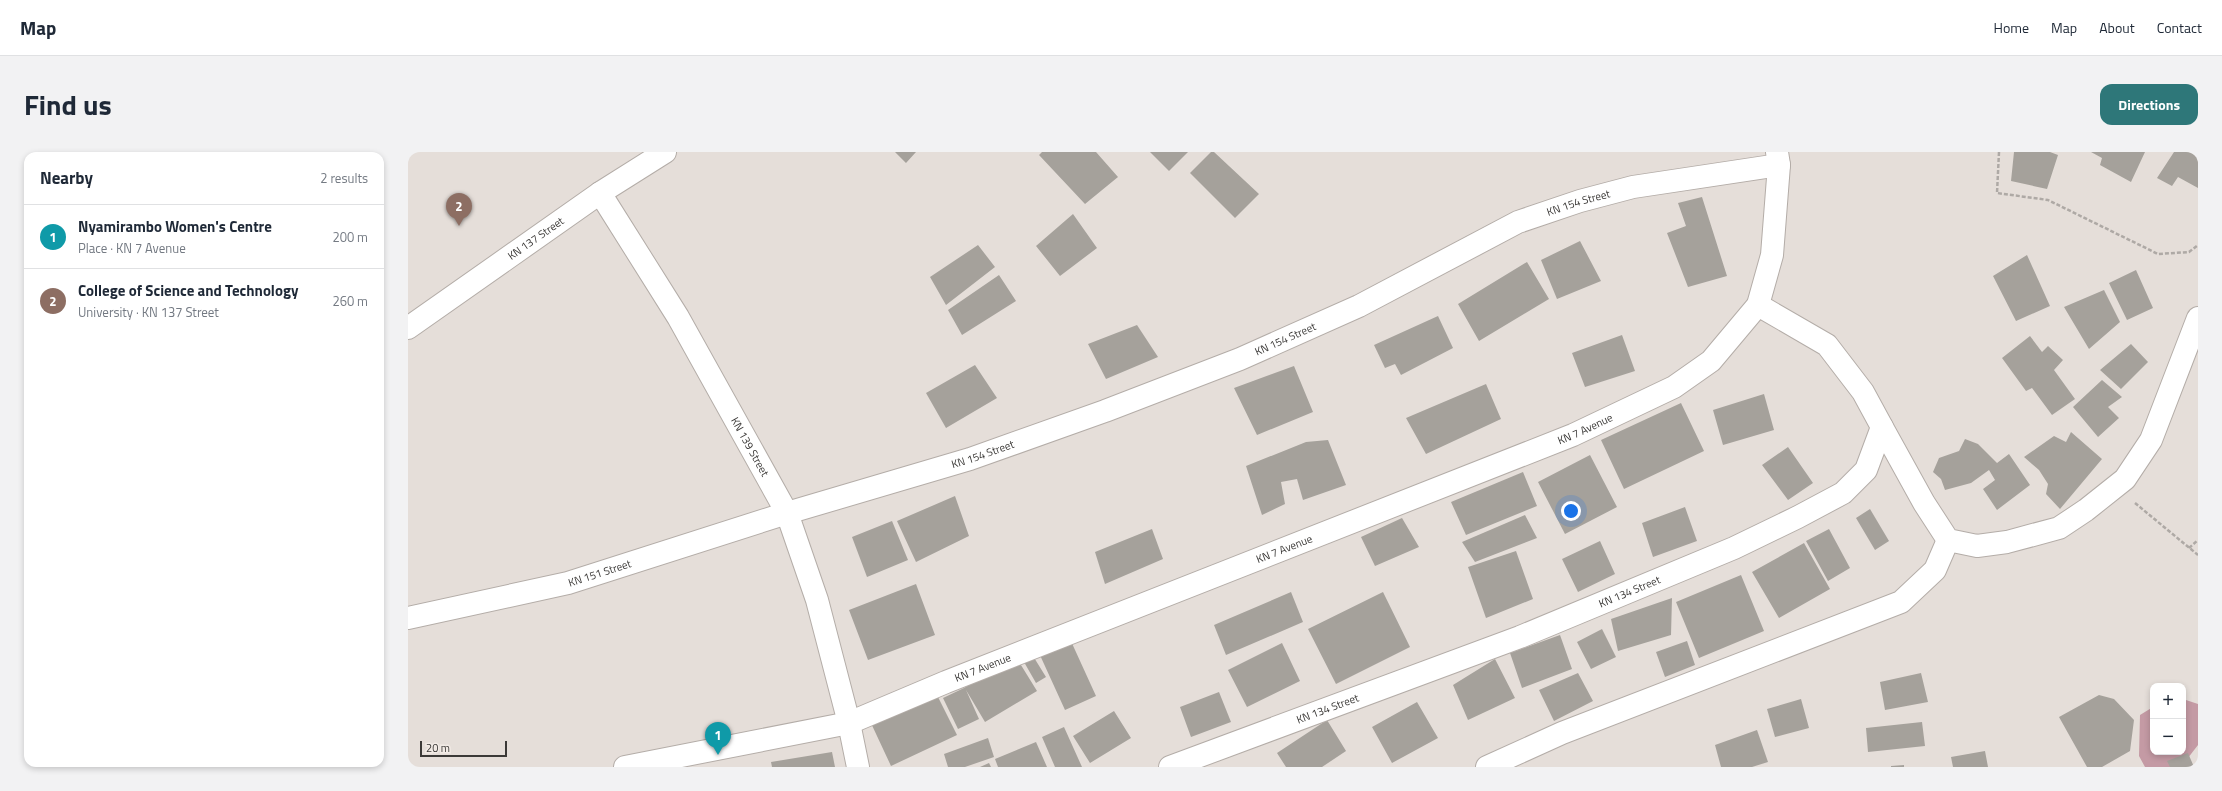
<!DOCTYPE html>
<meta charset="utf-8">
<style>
:root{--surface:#fff;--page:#f2f2f3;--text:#1f2937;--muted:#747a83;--line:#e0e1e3;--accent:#2e7779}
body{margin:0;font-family:"Titillium Web",sans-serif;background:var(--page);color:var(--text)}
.controls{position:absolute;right:12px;bottom:12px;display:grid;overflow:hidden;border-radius:8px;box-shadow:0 2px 6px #0003}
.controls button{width:36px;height:36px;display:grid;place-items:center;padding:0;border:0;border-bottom:1px solid var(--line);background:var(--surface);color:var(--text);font:20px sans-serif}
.scale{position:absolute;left:12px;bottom:10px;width:87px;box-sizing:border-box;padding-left:4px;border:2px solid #3b3937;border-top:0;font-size:11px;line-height:14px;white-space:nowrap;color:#3b3937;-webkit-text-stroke:3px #f2ebe6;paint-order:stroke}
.you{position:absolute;left:1163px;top:359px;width:14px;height:14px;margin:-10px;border:3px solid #fff;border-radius:50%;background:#1a73e8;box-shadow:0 0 0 6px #1a73e833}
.badge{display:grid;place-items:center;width:26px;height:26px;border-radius:50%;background:var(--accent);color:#fff;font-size:13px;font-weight:700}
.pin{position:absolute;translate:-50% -33px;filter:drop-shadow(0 1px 2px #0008)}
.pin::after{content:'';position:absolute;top:21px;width:14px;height:12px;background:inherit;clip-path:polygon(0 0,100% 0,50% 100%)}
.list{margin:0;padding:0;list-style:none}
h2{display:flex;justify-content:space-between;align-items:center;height:52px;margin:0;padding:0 16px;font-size:17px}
h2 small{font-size:13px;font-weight:400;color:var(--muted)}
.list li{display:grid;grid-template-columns:26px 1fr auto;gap:12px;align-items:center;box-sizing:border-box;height:64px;padding:0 16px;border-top:1px solid var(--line)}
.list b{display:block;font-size:15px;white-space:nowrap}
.list p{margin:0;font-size:13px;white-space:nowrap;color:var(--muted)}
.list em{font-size:13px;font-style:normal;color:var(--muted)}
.map{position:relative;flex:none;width:1790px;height:615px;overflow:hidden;border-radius:12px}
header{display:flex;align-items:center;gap:24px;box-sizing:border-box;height:56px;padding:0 20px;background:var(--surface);border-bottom:1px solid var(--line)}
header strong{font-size:19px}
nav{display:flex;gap:22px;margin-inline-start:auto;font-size:14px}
.intro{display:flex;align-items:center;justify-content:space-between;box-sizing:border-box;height:96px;padding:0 24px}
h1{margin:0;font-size:28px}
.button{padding:10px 18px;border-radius:12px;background:var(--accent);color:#fff;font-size:14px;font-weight:700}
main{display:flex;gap:24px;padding:0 24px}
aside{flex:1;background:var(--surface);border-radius:12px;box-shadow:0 2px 6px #0003}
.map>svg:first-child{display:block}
</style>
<header>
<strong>Map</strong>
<nav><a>Home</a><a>Map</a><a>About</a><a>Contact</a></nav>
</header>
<div class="intro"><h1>Find us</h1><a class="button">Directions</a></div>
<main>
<aside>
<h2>Nearby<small>2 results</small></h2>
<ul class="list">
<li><span class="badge" style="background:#0f9aa8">1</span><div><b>Nyamirambo Women's Centre</b><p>Place · KN 7 Avenue</p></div><em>200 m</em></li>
<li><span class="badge" style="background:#8d6e63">2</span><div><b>College of Science and Technology</b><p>University · KN 137 Street</p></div><em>260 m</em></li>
</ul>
</aside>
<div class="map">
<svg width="1790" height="615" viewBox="0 0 1790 615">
<rect width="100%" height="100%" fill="#e5ded9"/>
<path fill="#c49aa4" d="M 1775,547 L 1790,552 L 1790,593 L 1773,615 L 1737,615 L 1731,604 L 1732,563 L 1745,555 L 1745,600 L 1775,600 Z"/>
<path fill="#a5a19b" d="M 487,0 L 508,0 L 498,11 Z
M 634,0 L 688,0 L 710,25 L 677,52 L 631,3 Z
M 742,0 L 780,0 L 761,19 Z
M 803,0 L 806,0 L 851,42 L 827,66 L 782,21 Z
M 1606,0 L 1642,0 L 1650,3 L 1639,37 L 1603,29 Z
M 1683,0 L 1737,0 L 1723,30 L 1692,13 L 1694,6 Z
M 1766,0 L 1790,0 L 1790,36 L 1770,25 L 1764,34 L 1749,26 Z
M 1294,45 L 1319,124 L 1280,135 L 1259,81 L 1278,74 L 1270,51 Z
M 665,62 L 689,96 L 652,124 L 628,94 Z
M 1172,89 L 1193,129 L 1149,147 L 1133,108 Z
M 570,93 L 587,115 L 538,153 L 522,125 Z
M 1619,103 L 1642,154 L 1608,169 L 1585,124 Z
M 1119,110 L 1141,147 L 1071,189 L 1050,152 Z
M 1728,118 L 1745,156 L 1719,168 L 1701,131 Z
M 591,123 L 608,149 L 554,183 L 540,158 Z
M 1696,138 L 1712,170 L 1681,197 L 1656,155 Z
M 1030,164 L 1045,196 L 993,223 L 987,212 L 977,216 L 966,193 Z
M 729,173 L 750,205 L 698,227 L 680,192 Z
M 1214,183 L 1227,219 L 1177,235 L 1164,201 Z
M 1622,184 L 1634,200 L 1640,194 L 1655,208 L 1646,218 L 1667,247 L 1644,263 L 1624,236 L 1618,239 L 1594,206 Z
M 1723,192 L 1740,210 L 1713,237 L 1692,218 Z
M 567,213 L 589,246 L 538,276 L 518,241 Z
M 886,214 L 905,260 L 849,283 L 826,236 Z
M 1694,228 L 1714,245 L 1700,255 L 1711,266 L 1690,285 L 1665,255 Z
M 1078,232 L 1093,267 L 1018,302 L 998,266 Z
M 1356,242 L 1366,278 L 1315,293 L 1305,258 Z
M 1273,251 L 1296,299 L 1216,337 L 1193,288 Z
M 1663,280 L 1694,307 L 1652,357 L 1638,342 L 1640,332 L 1631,318 L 1616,305 L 1646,284 L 1658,290 Z
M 1557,287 L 1570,292 L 1589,311 L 1601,302 L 1622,333 L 1589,358 L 1575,337 L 1587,328 L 1581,318 L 1563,331 L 1537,338 L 1533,327 L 1525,320 L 1531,306 L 1551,299 Z
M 920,288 L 938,333 L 895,348 L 889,327 L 873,330 L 877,352 L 854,363 L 838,314 L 898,290 Z
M 1380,295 L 1405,331 L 1380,348 L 1354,313 Z
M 1182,303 L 1209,355 L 1157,382 L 1130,330 Z
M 1115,320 L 1129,354 L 1058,383 L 1043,350 Z
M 547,344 L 561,384 L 508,410 L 489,369 Z
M 1277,355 L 1289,389 L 1245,405 L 1234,371 Z
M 1462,357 L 1481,389 L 1467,398 L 1448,366 Z
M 1117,363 L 1129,386 L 1067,410 L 1054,390 Z
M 994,366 L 1011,395 L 967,414 L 953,385 Z
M 484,369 L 500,408 L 459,425 L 444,385 Z
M 744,377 L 755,407 L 697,432 L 687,400 Z
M 1421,377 L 1442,416 L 1420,429 L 1398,389 Z
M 1192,389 L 1207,422 L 1170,440 L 1154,407 Z
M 1396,391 L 1422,437 L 1371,466 L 1344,420 Z
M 1108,399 L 1125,447 L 1078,466 L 1060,415 Z
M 1333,423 L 1356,479 L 1291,506 L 1268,450 Z
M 508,432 L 527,483 L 460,508 L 441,458 Z
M 883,440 L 895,470 L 818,503 L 806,473 Z
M 975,440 L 1002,495 L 928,532 L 900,477 Z
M 1264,446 L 1263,483 L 1210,499 L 1203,467 Z
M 1194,477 L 1208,505 L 1183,517 L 1169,490 Z
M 1152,483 L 1164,517 L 1114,536 L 1102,501 Z
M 662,487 L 688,544 L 657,558 L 631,501 Z
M 1279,489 L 1287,513 L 1257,525 L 1248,500 Z
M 874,491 L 892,529 L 839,555 L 820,518 Z
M 625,504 L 638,525 L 628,531 L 616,510 Z
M 608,505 L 629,539 L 577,570 L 558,538 L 571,567 L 550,577 L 535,546 L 556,536 Z
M 1087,507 L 1107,546 L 1060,568 L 1045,533 Z
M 1170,521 L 1185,549 L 1146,569 L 1131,538 Z
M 1513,521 L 1520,550 L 1477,558 L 1472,530 Z
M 527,539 L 549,583 L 483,614 L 462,569 Z
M 811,540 L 823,570 L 783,585 L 772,555 Z
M 1691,543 L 1706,547 L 1726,568 L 1722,599 L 1694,615 L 1679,615 L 1651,565 Z
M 1393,547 L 1401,576 L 1367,585 L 1359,557 Z
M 1009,550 L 1030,586 L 984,611 L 964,575 Z
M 706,559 L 723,586 L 682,611 L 665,584 Z
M 919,568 L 938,599 L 914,615 L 878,615 L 869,601 Z
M 1514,570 L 1517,594 L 1460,600 L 1458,576 Z
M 656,575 L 674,615 L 647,615 L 634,585 Z
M 1349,578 L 1360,610 L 1344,615 L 1313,615 L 1307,593 Z
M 580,586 L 586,605 L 557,615 L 540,615 L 536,602 Z
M 628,590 L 639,615 L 590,615 L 587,607 Z
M 1577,599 L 1580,615 L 1545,615 L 1543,605 Z
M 424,600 L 427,615 L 364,615 L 363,610 Z
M 1780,601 L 1786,615 L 1762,615 L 1759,609 Z
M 581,611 L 583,615 L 572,615 Z
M 1496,613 L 1496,615 L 1483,615 L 1483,614 Z"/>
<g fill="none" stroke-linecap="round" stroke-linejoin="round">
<g stroke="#b4ada8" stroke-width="24">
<g id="minor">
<path id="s1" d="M 192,41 L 270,165 L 379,361 L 409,448 L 441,571 L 450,615"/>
<path id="s2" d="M 0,176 L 192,41 L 257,0"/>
<path d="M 1474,275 L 1516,351 L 1540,388 L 1569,394 L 1599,390 L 1651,376 L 1678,358 L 1717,327 L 1743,288 L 1790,166"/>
<path id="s3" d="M 0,466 L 160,431 L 379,361 L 562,307 L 697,259 L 832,207 L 951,154 L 1110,70 L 1172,49 L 1225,35 L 1371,13"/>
<path id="s4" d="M 217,615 L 441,571 L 538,530 L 1165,283 L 1266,235 L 1303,209 L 1350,153 L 1364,103 L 1371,13 L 1369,0"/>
<path id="s5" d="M 762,615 L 1112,485 L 1326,396 L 1390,365 L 1435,341 L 1458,318 L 1474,275 L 1455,240 L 1419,193 L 1350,153"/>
<path d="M 1079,615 L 1154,581 L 1493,450 L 1527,418 L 1540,388"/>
</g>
</g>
<path stroke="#aea9a5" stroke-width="2.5" stroke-dasharray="4 2" stroke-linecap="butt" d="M 1591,0 L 1589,41 L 1640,48 L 1750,102 L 1781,100 L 1790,93
M 1727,351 L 1790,403
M 1781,396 L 1790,388"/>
<use href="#minor" stroke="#fff" stroke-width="22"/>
</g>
<g text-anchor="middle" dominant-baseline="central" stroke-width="3.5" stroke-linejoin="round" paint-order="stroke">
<g font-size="11" fill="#3b3937" stroke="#f2ebe6">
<text stroke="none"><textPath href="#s3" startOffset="1246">KN 154 Street</textPath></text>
<text stroke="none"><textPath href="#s2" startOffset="156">KN 137 Street</textPath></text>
<text stroke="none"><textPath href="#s3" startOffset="922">KN 154 Street</textPath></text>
<text stroke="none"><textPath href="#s4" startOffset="1021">KN 7 Avenue</textPath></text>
<text stroke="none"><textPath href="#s1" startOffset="295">KN 139 Street</textPath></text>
<text stroke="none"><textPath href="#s3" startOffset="598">KN 154 Street</textPath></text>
<text stroke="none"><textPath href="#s4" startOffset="697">KN 7 Avenue</textPath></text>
<text stroke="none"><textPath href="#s3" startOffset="197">KN 151 Street</textPath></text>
<text stroke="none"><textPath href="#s5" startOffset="492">KN 134 Street</textPath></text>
<text stroke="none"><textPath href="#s4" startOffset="373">KN 7 Avenue</textPath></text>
<text stroke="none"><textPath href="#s5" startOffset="168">KN 134 Street</textPath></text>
</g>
</g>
</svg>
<div class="controls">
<button>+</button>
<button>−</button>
</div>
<div class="scale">20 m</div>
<div class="you"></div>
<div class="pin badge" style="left:310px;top:603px;background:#0f9aa8">1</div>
<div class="pin badge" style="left:51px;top:74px;background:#8d6e63">2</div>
</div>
</main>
